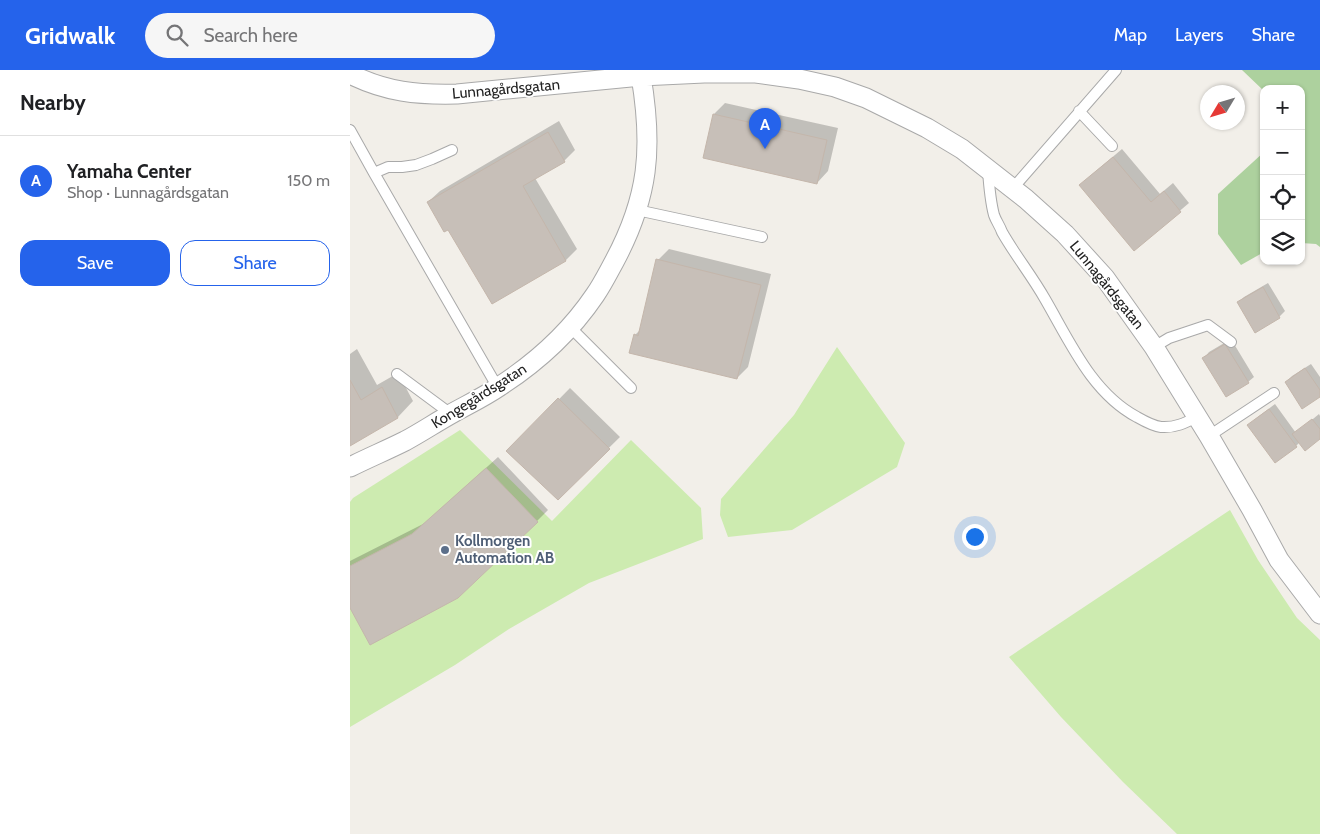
<!DOCTYPE html>
<meta charset="utf-8">
<style>
:root{--surface:#fff;--page:#f6f6f6;--text:#202124;--muted:#757577;--line:#e0e0e0;--accent:#2563eb}
body{margin:0;font-family:Cabin,sans-serif;background:var(--page);color:var(--text)}
.controls{position:absolute;right:15px;top:15px;display:grid;overflow:hidden;border-radius:10px;box-shadow:0 1px 4px #0004}
.controls button{width:45px;height:45px;display:grid;place-items:center;padding:0;border:0;border-bottom:1px solid var(--line);background:var(--surface);color:var(--text);font:25px sans-serif}
.compass{position:absolute;left:850px;top:15px;width:45px;height:45px;border-radius:50%;background:var(--surface);box-shadow:0 1px 4px #0004;rotate:232deg}
.you{position:absolute;left:624px;top:466px;width:18px;height:18px;margin:-12px;border:4px solid #fff;border-radius:50%;background:#1a73e8;box-shadow:0 0 0 8px #1a73e833}
.badge{display:grid;place-items:center;width:32px;height:32px;border-radius:50%;background:var(--accent);color:#fff;font-size:16px;font-weight:700}
.pin{position:absolute;translate:-50% -41px;filter:drop-shadow(0 1px 2px #0008)}
.pin::after{content:'';position:absolute;top:26px;width:18px;height:15px;background:inherit;clip-path:polygon(0 0,100% 0,50% 100%)}
.list{margin:0;padding:0;list-style:none}
h2{display:flex;justify-content:space-between;align-items:center;height:65px;margin:0;padding:0 20px;font-size:21px}
h2 small{font-size:16px;font-weight:400;color:var(--muted)}
.list li{display:grid;grid-template-columns:32px 1fr auto;gap:15px;align-items:center;box-sizing:border-box;height:90px;padding:0 20px;border-top:1px solid var(--line)}
.list b{display:block;font-size:19px;white-space:nowrap}
.list p{margin:0;font-size:16px;white-space:nowrap;color:var(--muted)}
.list em{font-size:16px;font-style:normal;color:var(--muted)}
.actions{display:flex;gap:10px;padding:15px 20px}
.actions a{flex:1;padding:11px 0;border:1px solid var(--accent);border-radius:15px;text-align:center;font-size:18px;color:var(--accent)}
.actions .main{background:var(--accent);color:#fff}
.icon{flex:none;width:28px;height:28px;fill:none;stroke:currentColor;stroke-width:2;stroke-linecap:round;stroke-linejoin:round}
.map{position:relative;flex:none;width:970px;height:764px;overflow:hidden}
header{display:flex;align-items:center;gap:30px;box-sizing:border-box;height:70px;padding:0 25px;background:var(--accent);color:#fff}
header strong{font-size:24px}
nav{display:flex;gap:28px;margin-inline-start:auto;font-size:18px}
.search{width:350px;height:45px;background:var(--page);display:flex;align-items:center;gap:12px;box-sizing:border-box;padding:0 18px;border-radius:28px;color:var(--muted);font-size:19px}
main{display:flex}
aside{flex:1;background:var(--surface)}
.map>svg:first-child{display:block}
</style>
<header>
<strong>Gridwalk</strong>
<div class="search"><svg class="icon" aria-label="search" viewBox="0 0 24 24"><circle cx="10" cy="10" r="6"/><path d="M15 15l6 6"/></svg>Search here</div>
<nav><a>Map</a><a>Layers</a><a>Share</a></nav>
</header>
<main>
<aside>
<h2>Nearby<small></small></h2>
<ul class="list">
<li><span class="badge">A</span><div><b>Yamaha Center</b><p>Shop · Lunnagårdsgatan</p></div><em>150 m</em></li>
</ul>
<div class="actions"><a class="main">Save</a><a>Share</a></div>
</aside>
<div class="map">
<svg width="970" height="764" viewBox="0 0 970 764">
<rect width="100%" height="100%" fill="#f2efe9"/>
<path fill="#cdebb0" d="M 487,277 L 555,373 L 547,397 L 442,460 L 378,467 L 370,445 L 371,429 L 444,345 Z
M 110,360 L 202,451 L 281,370 L 351,438 L 353,469 L 239,513 L 159,559 L 105,595 L 0,657 L 0,432 L 3,428 Z
M 880,440 L 908,490 L 947,548 L 970,570 L 970,764 L 827,764 L 773,712 L 711,647 L 659,587 Z"/>
<path fill="#add19e" d="M 892,0 L 970,0 L 970,177 L 966,174 L 951,173 L 951,19 L 914,19 L 914,21 Z
M 914,82 L 914,182 L 891,195 L 868,164 L 868,124 Z"/>
<path fill="#0003" d="M 375,33 L 488,58 L 478,101 L 467,113 L 364,44 Z
M 209,51 L 225,80 L 214,91 L 185,108 L 227,179 L 216,190 L 142,233 L 99,158 L 78,132 L 90,121 Z
M 772,79 L 810,124 L 823,113 L 839,133 L 785,179 L 739,107 Z
M 319,179 L 421,204 L 398,297 L 387,308 L 285,265 L 291,259 L 308,190 Z
M 918,213 L 935,241 L 929,247 L 906,261 L 889,232 L 894,227 Z
M 881,269 L 904,307 L 898,312 L 854,288 L 859,282 Z
M 7,279 L 27,315 L 48,303 L 63,331 L 48,347 L 0,375 L 0,284 Z
M 961,294 L 970,307 L 970,325 L 936,312 L 942,306 Z
M 220,318 L 270,367 L 208,428 L 158,381 Z
M 925,334 L 946,363 L 969,344 L 970,346 L 970,368 L 950,372 L 946,376 L 904,350 Z
M 148,387 L 198,440 L 187,451 L 0,536 L 0,491 L 75,453 Z"/>
<path fill="#c7bfb8" stroke="#c4b6ab" d="M 363,44 L 477,70 L 467,114 L 353,88 Z
M 198,62 L 215,92 L 173,116 L 216,191 L 142,234 L 98,160 L 94,162 L 77,132 Z
M 763,87 L 801,132 L 814,121 L 831,142 L 784,181 L 729,115 Z
M 306,189 L 411,215 L 387,309 L 279,283 L 284,264 L 288,266 Z
M 913,217 L 930,248 L 905,263 L 887,232 Z
M 875,274 L 899,313 L 876,327 L 852,288 Z
M 955,298 L 970,320 L 970,327 L 952,339 L 935,312 Z
M 0,310 L 11,330 L 32,317 L 48,348 L 0,376 Z
M 208,328 L 260,379 L 208,430 L 156,381 Z
M 919,339 L 947,377 L 925,393 L 897,355 Z
M 962,349 L 970,359 L 970,369 L 955,381 L 942,364 Z
M 136,398 L 188,452 L 108,528 L 20,575 L 0,538 L 0,496 L 62,464 Z"/>
<g fill="none" stroke-linecap="round" stroke-linejoin="round">
<g stroke="#a9a9a9" stroke-width="12">
<path id="lane" d="M 729,41 L 762,76
M 0,60 L 24,103 L 148,318
M 638,100 C 639,115 640,130 644,145 C 646,151 650,156 652,162 C 665,185 682,206 695,229 C 720,272 742,323 787,347 C 794,351 803,356 811,357 C 825,358 835,353 847,347
M 24,103 L 38,97 L 52,97 L 66,95 L 82,89 L 102,80
M 663,118 L 766,0
M 287,140 L 412,167
M 220,257 L 281,318
M 804,277 L 819,268 L 858,255 L 881,272
M 47,304 L 101,344
M 859,366 L 924,323"/>
</g>
<g stroke="#a9a9a9" stroke-width="21">
<path id="street" d="M 0,4 C 36,22 67,25 107,24 L 291,6 L 354,3 L 406,3 L 449,9 L 485,17 L 516,28 L 577,58 L 612,79 L 676,129 L 715,164 L 755,208 L 804,277 L 859,366 L 902,440 L 929,490 L 970,544
M 0,397 C 18,388 37,380 55,371 C 70,363 85,353 101,344 C 117,335 134,327 150,316 C 187,292 220,262 245,225 C 252,215 258,203 264,192 C 299,127 303,78 291,6"/>
</g>
<use href="#lane" stroke="#fff" stroke-width="10"/>
<use href="#street" stroke="#fff" stroke-width="19"/>
</g>
<circle fill="#5c6f8a" stroke="#fff" stroke-width="2" cx="95" cy="480" r="5"/>
<g text-anchor="middle" dominant-baseline="central" stroke-width="4" stroke-linejoin="round" paint-order="stroke">
<g font-size="15" fill="#222" stroke="#fff">
<text transform="translate(156 19) rotate(-5)">Lunnagårdsgatan</text>
<text transform="translate(757 215) rotate(51)">Lunnagårdsgatan</text>
<text transform="translate(129 326) rotate(-32)">Kongegårdsgatan</text>
</g>
<g font-size="15" font-weight="bold" fill="#4e5e75" stroke="#fff" text-anchor="start">
<text x="105" y="471">Kollmorgen<tspan x="105" dy="17">Automation AB</tspan></text>
</g>
</g>
</svg>
<div class="controls">
<button>+</button>
<button>−</button>
<button><svg class="icon" aria-label="locate" viewBox="0 0 24 24"><circle cx="12" cy="12" r="6"/><path d="M12 2v4M12 18v4M2 12h4M18 12h4"/></svg></button>
<button><svg class="icon" aria-label="layers" viewBox="0 0 24 24"><path d="M12 4l9 5-9 5-9-5zM3 14l9 5 9-5"/></svg></button>
</div>
<svg class="compass" viewBox="-18 -18 36 36"><path d="M0-13l5 13h-10z" fill="#e53935"/><path d="M0 13l5-13h-10z" fill="#757577"/></svg>
<div class="you"></div>
<div class="pin badge" style="left:415px;top:79px">A</div>
</div>
</main>
